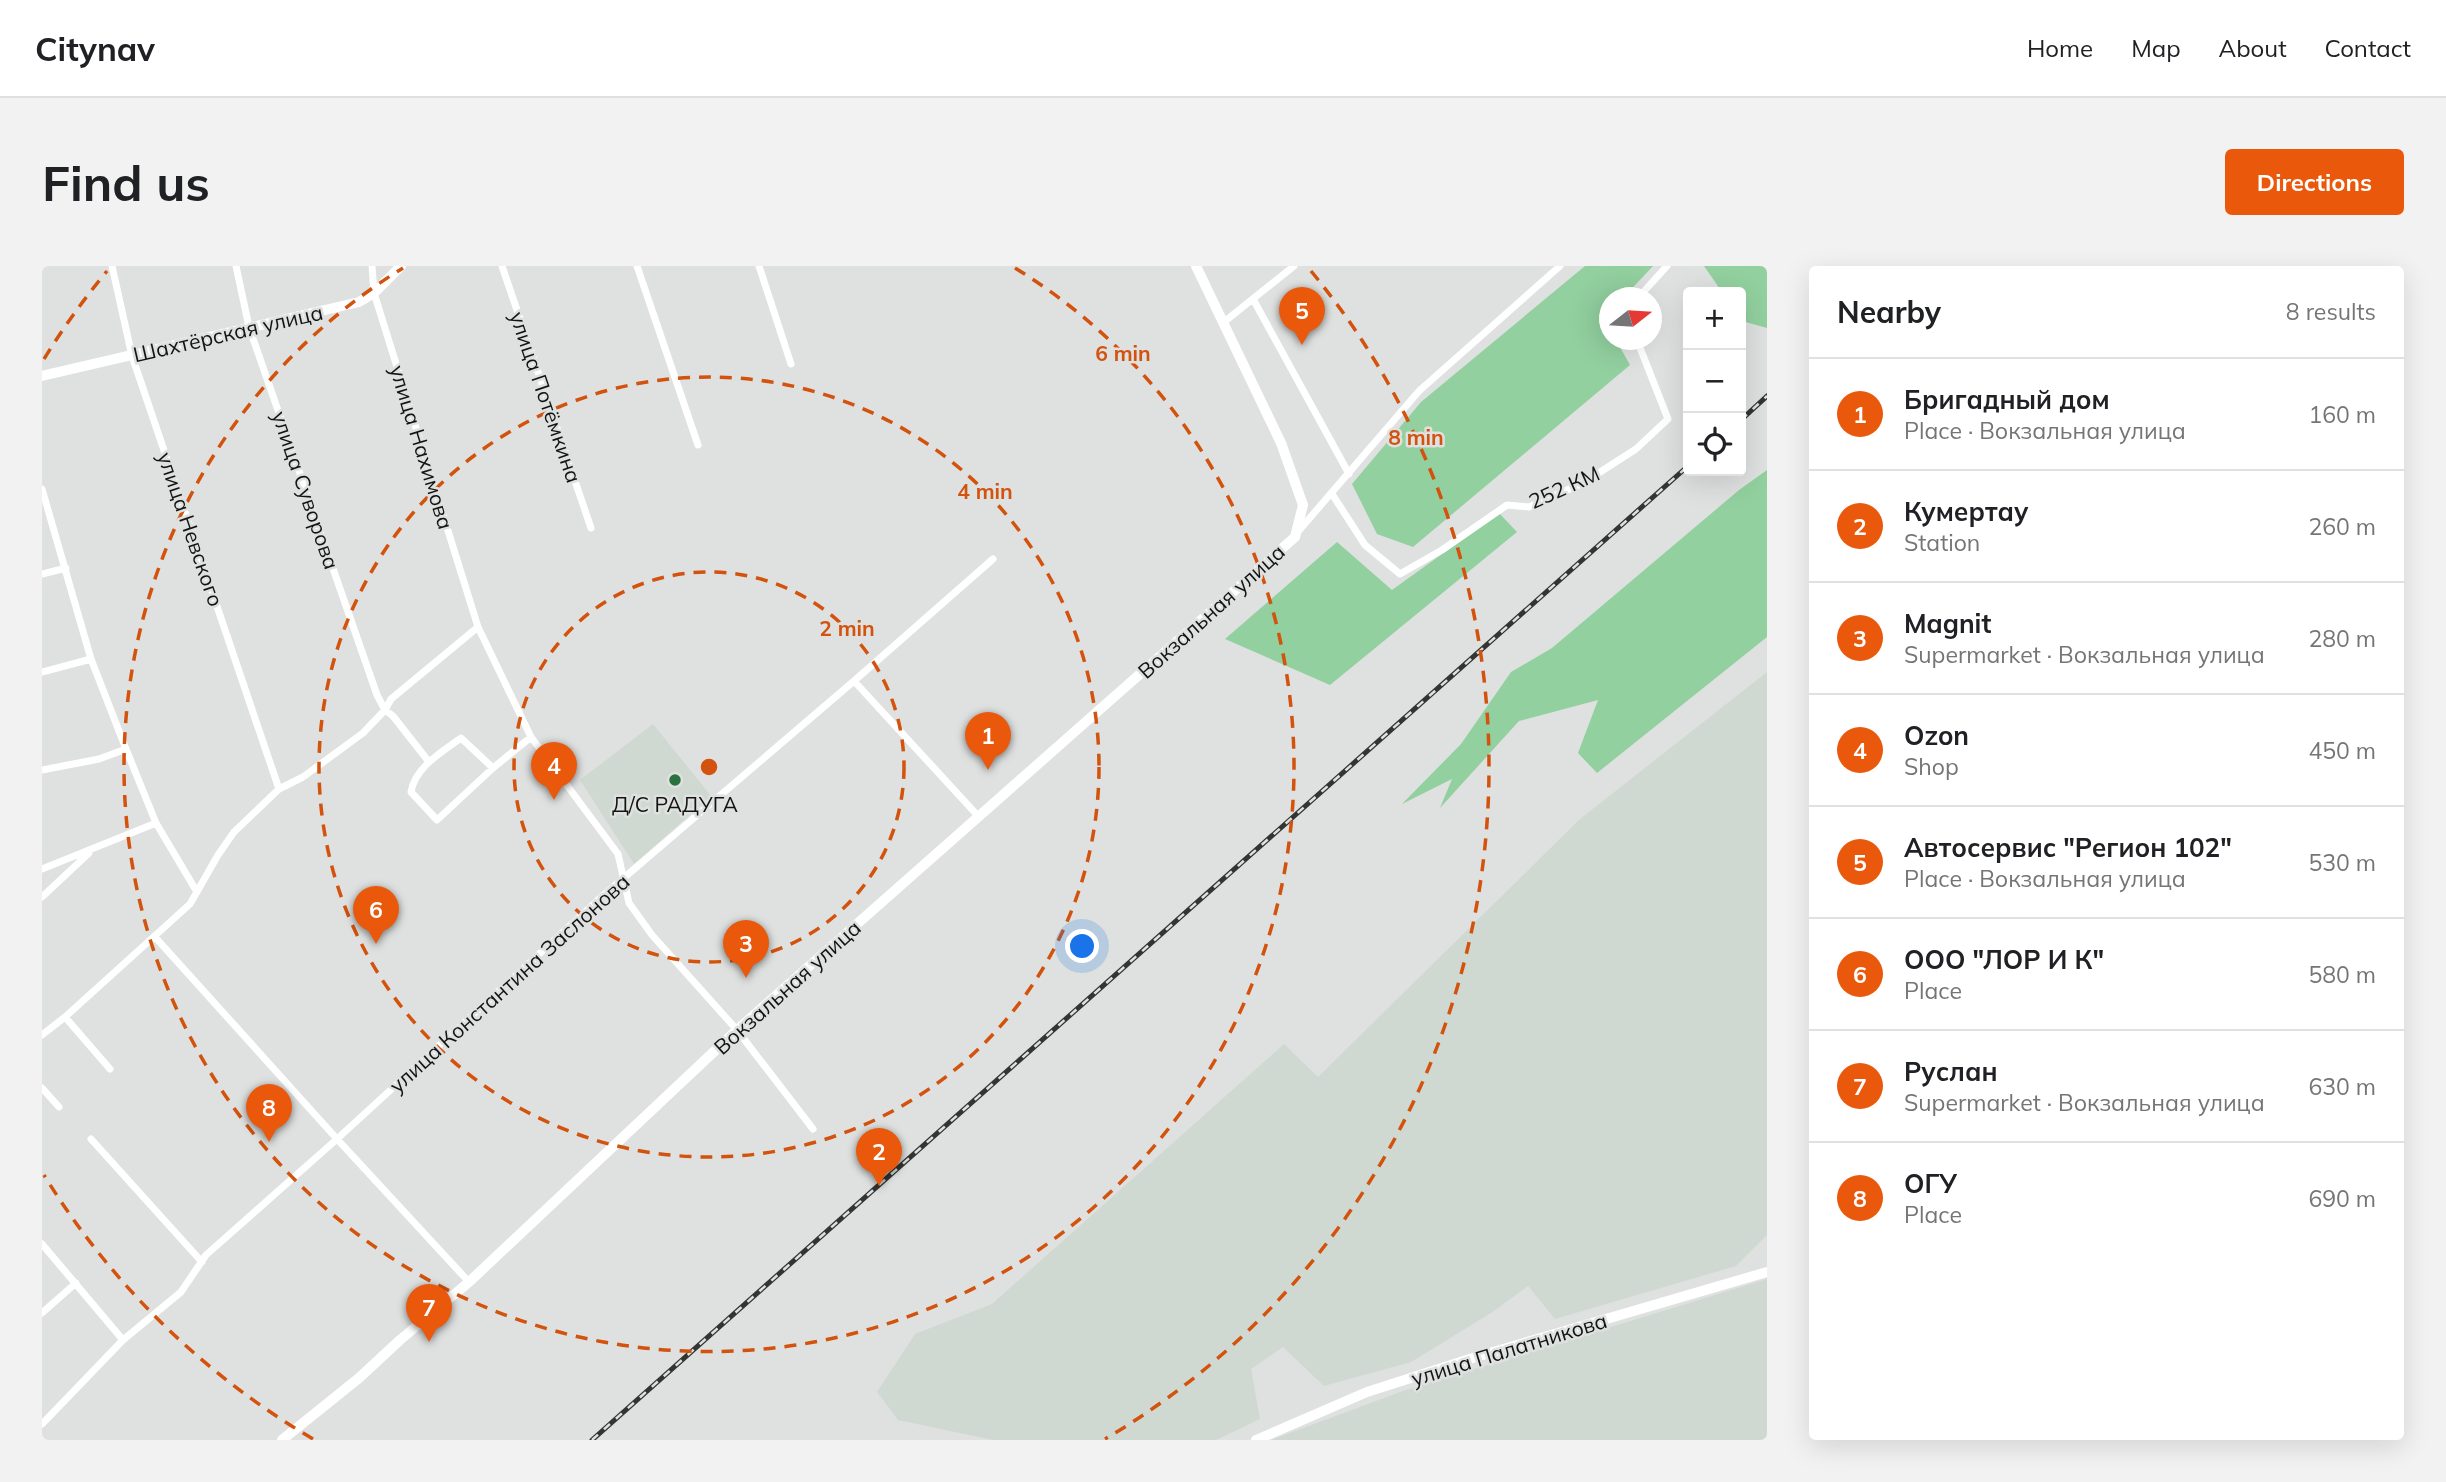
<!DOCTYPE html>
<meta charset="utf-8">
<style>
:root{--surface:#fff;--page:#f2f2f2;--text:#202124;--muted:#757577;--line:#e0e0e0;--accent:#ea580c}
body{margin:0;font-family:Mulish,sans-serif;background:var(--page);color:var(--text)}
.controls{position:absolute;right:21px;top:21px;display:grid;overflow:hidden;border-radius:7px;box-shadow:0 7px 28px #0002}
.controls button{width:63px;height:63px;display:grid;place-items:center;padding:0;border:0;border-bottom:2px solid var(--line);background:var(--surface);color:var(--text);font:35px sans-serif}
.compass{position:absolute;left:1557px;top:21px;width:63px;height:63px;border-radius:50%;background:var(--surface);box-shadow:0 7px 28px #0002;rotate:73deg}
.you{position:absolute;left:1041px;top:681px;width:24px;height:24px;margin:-18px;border:5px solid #fff;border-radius:50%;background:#1a73e8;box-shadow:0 0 0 10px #1a73e833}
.badge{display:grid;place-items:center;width:46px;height:46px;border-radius:50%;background:var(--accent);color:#fff;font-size:23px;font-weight:700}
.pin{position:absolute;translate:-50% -58px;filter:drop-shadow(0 2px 4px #0008)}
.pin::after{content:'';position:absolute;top:37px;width:24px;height:21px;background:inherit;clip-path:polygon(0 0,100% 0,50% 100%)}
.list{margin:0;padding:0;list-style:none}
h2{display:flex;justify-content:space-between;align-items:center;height:91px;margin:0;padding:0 28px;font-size:30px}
h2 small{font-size:23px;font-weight:400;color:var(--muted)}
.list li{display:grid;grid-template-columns:46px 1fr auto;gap:21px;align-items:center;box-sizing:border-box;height:112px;padding:0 28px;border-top:2px solid var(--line)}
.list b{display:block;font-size:26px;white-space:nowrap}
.list p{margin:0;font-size:23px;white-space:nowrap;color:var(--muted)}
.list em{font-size:23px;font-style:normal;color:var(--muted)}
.icon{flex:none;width:38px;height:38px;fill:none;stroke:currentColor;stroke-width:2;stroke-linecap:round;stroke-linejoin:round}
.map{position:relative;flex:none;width:1725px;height:1174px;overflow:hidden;border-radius:7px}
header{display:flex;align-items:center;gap:42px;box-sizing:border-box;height:98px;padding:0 35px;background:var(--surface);border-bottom:2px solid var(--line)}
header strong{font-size:33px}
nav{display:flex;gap:38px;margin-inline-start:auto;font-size:24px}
.intro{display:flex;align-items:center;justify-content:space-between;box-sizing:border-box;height:168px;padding:0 42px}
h1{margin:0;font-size:49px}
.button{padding:18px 32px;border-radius:7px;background:var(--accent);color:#fff;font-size:24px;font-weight:700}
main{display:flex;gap:42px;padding:0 42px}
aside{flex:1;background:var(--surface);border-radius:7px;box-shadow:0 7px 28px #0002}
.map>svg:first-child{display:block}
</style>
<header>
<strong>Citynav</strong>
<nav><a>Home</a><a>Map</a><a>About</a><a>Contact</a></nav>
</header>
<div class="intro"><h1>Find us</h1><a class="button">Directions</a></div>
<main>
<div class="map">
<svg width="1725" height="1174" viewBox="0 0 1725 1174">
<rect width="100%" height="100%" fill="#dee1df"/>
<path fill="#cfd9d1" d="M 1725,406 L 1725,969 L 1694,1000 L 1513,1053 L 1486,1020 L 1449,1047 L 1369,1096 L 1282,1120 L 1241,1081 L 1209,1103 L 1218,1153 L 1174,1174 L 951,1174 L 856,1154 L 835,1126 L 873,1068 L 950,1038 L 1242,778 L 1276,811 L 1538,553 Z
M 611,458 L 669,530 L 592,598 L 538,514 Z
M 1725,1013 L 1725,1174 L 1229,1174 L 1361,1125 Z"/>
<path fill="#92d09f" d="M 1543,0 L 1611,0 L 1582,31 L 1568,32 L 1567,48 L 1563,52 L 1567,60 L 1568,74 L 1574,74 L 1588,99 L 1371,281 L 1335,268 L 1310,218 L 1379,136 Z
M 1662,0 L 1725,0 L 1725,62 L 1700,55 L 1699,26 L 1680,26 Z
M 1725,204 L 1725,371 L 1555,507 L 1536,487 L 1556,434 L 1477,455 L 1398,542 L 1410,513 L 1360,538 L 1419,478 L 1469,406 L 1510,382 L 1697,224 Z
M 1457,247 L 1475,266 L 1288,419 L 1183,373 L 1295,276 L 1350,324 Z"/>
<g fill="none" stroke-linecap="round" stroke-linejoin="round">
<path stroke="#fff" stroke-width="7" d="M 70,0 L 90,90 L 237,523
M 194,0 L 207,61 L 335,429 L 343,444 L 351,450 L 387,496
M 330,0 L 332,27 L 436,361 L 489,471 L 576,588 L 587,637 L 610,669 L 695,764 L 771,863
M 460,0 L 549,262
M 595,0 L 656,179
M 717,0 L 749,98
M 1596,32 L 1625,0
M 1211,33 L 1307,208
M 1182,56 L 1252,0
M 0,223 L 49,393 L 84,483 L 114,557 L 155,626
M 1290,228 L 1323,279 L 1358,308 L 1400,284 L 1465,239 L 1487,241 L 1541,217 L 1594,183 L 1626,153 L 1595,74
M 1254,268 L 1377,125 L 1518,0
M 0,308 L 24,302
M 0,406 L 49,393
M 812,415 L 937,551
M 451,502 L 419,472 C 400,486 373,501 369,526 L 395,554 L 451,502 L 489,471
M 0,504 L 57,493 L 84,483
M 0,603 L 114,557
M 0,631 L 47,587
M 113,671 L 295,873 L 427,1016
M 23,751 L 68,803
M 0,769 L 23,751 L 148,638 L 176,589 L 192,566 L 237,523 L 261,511 L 321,467 L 343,444 L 349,433 L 436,361
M 0,822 L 17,841
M 49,873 L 160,996
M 0,978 L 81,1074
M 0,1047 L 34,1017
M 0,1158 L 81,1074 L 139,1026 L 164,989 L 295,873 L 556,634 L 812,415 L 951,293"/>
<path stroke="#fff" stroke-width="10" d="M 0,110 L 317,36 L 332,27 L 359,0
M 240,1174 L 317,1112 L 358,1074 L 427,1016 L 695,764 L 1253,271 L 1261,239 L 1239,177 L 1154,0
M 1214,1174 L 1325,1126 L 1434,1091 L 1725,1006"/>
<g stroke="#333533" stroke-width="5">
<path id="rail" d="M 1699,154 L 1725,130
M 550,1174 L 1646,200"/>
</g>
<use href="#rail" stroke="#dee1df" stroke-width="2.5" stroke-dasharray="8" stroke-linecap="butt"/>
</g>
<g fill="none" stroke="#d3520d" stroke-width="3.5" stroke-dasharray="12 9">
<circle cx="667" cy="501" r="195"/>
<circle cx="667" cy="501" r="390"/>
<path d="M973 2A585 585 0 1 1 361 2"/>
<path d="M271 1173A780 780 0 0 1 2 909M2 93A780 780 0 0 1 65 5M1269 5A780 780 0 0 1 1063 1173"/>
</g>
<circle fill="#2a7340" stroke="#dee1df" stroke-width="2.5" cx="633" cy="514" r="7"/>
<g text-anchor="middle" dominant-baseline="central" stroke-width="5" stroke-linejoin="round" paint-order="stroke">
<g font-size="21" fill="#121312" stroke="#dee1df">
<text transform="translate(186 67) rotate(-13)">Шахтёрская улица</text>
<text transform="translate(504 131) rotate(71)">улица Потёмкина</text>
<text transform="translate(380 181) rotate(73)">улица Нахимова</text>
<text transform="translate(1522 221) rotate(-24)">252 КМ</text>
<text transform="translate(264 224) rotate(71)">улица Суворова</text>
<text transform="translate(149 263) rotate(71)">улица Невского</text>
<text transform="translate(1169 345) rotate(-42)">Вокзальная улица</text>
<text transform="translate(467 717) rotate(-42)">улица Константина Заслонова</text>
<text transform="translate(745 721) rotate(-42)">Вокзальная улица</text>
<text transform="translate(1467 1083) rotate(-17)">улица Палатникова</text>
</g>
<g font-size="21" fill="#121312" stroke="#dee1df">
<text x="633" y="538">Д/С РАДУГА</text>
</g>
</g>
<circle cx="667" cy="501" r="10" fill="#d3520d" stroke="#dee1df" stroke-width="3.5"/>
<g font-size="21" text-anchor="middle" font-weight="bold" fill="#d3520d" stroke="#dee1df" stroke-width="5" stroke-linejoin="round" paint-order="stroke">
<text x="1081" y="95">6 min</text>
<text x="1374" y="179">8 min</text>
<text x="943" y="233">4 min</text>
<text x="805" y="370">2 min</text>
</g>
</svg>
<div class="controls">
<button>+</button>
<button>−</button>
<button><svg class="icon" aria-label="locate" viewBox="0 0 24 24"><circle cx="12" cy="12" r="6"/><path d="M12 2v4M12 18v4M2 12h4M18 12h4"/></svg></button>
</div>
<svg class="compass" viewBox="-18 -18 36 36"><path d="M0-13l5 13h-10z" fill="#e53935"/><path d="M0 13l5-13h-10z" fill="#757577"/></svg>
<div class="you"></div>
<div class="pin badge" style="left:946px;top:504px">1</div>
<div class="pin badge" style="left:837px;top:920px">2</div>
<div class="pin badge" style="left:704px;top:712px">3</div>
<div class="pin badge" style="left:512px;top:534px">4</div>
<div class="pin badge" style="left:1260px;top:79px">5</div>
<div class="pin badge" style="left:334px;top:678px">6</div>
<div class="pin badge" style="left:387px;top:1076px">7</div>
<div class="pin badge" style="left:227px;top:876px">8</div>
</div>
<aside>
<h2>Nearby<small>8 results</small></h2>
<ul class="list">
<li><span class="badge">1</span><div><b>Бригадный дом</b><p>Place · Вокзальная улица</p></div><em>160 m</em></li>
<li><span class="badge">2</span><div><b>Кумертау</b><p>Station</p></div><em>260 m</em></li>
<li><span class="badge">3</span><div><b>Magnit</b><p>Supermarket · Вокзальная улица</p></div><em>280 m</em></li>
<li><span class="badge">4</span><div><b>Ozon</b><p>Shop</p></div><em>450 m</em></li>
<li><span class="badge">5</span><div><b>Автосервис &quot;Регион 102&quot;</b><p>Place · Вокзальная улица</p></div><em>530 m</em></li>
<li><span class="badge">6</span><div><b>ООО &quot;ЛОР И К&quot;</b><p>Place</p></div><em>580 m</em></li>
<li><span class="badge">7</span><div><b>Руслан</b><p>Supermarket · Вокзальная улица</p></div><em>630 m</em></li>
<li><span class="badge">8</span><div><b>ОГУ</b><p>Place</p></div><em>690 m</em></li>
</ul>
</aside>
</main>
